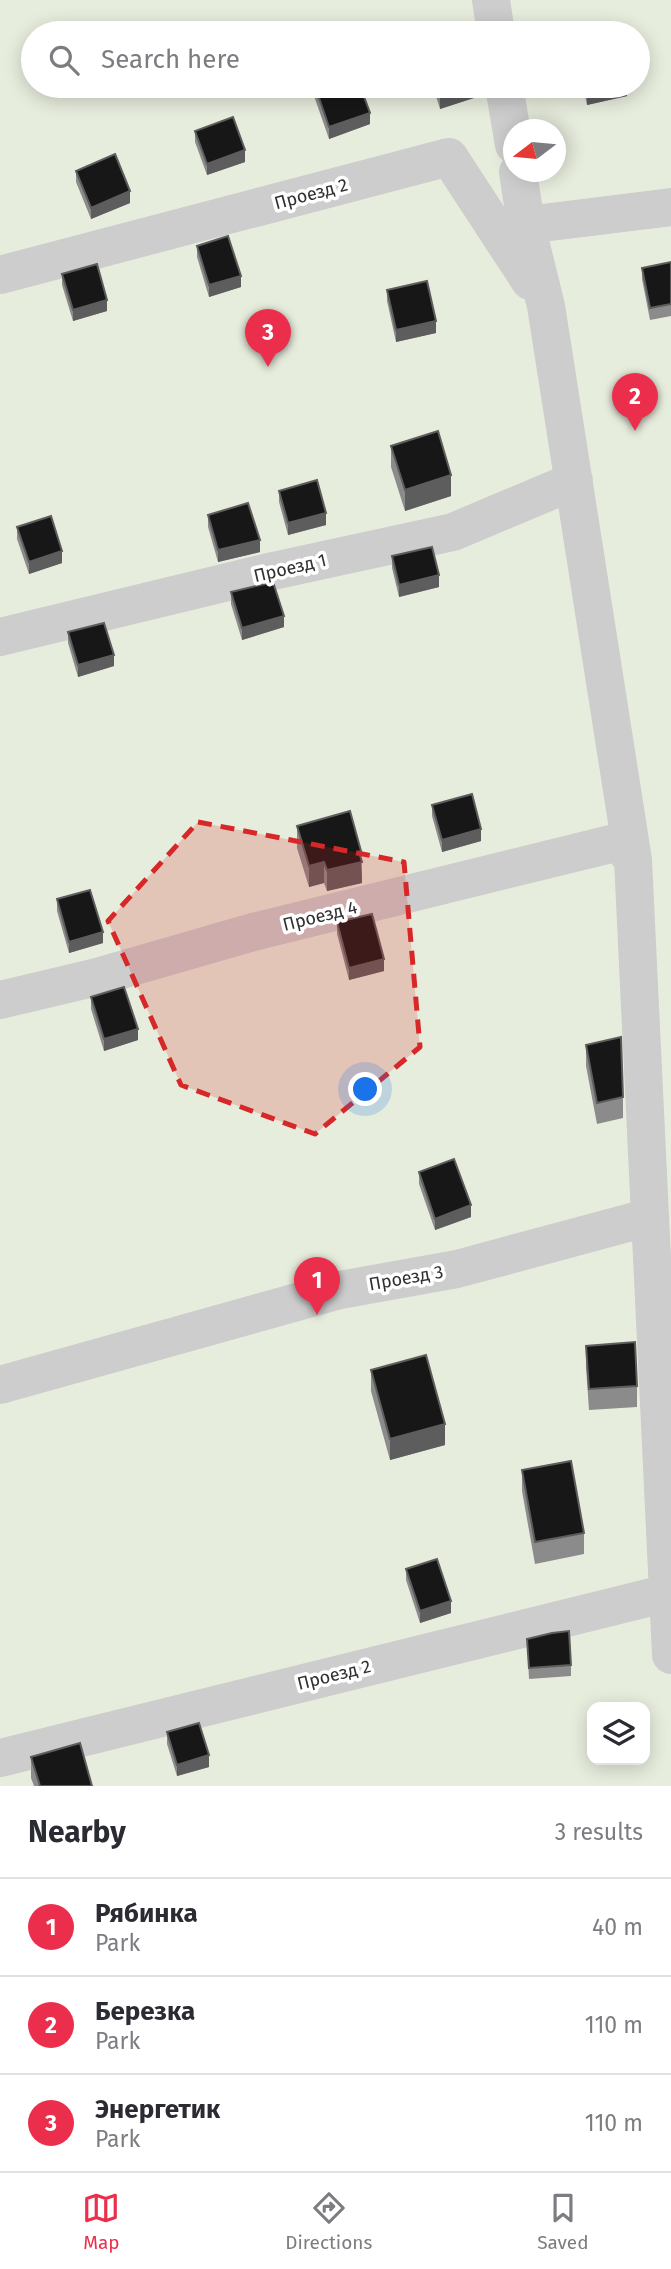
<!DOCTYPE html>
<meta charset="utf-8">
<style>
:root{--surface:#fff;--page:#f2f2f3;--text:#2b2b33;--muted:#7c7c81;--line:#e1e1e2;--accent:#eb2e4b}
body{margin:0;font-family:"Fira Sans",sans-serif;background:var(--page);color:var(--text)}
.controls{position:absolute;right:21px;bottom:21px;display:grid;overflow:hidden;border-radius:14px;box-shadow:0 4px 18px #0003}
.controls button{width:63px;height:63px;display:grid;place-items:center;padding:0;border:0;border-bottom:2px solid var(--line);background:var(--surface);color:var(--text);font:35px sans-serif}
.compass{position:absolute;left:503px;top:119px;width:63px;height:63px;border-radius:50%;background:var(--surface);box-shadow:0 4px 18px #0003;rotate:254deg}
.you{position:absolute;left:366px;top:1090px;width:24px;height:24px;margin:-18px;border:5px solid #fff;border-radius:50%;background:#1a73e8;box-shadow:0 0 0 10px #1a73e833}
.badge{display:grid;place-items:center;width:46px;height:46px;border-radius:50%;background:var(--accent);color:#fff;font-size:23px;font-weight:700}
.pin{position:absolute;translate:-50% -58px;filter:drop-shadow(0 2px 4px #0008)}
.pin::after{content:'';position:absolute;top:37px;width:24px;height:21px;background:inherit;clip-path:polygon(0 0,100% 0,50% 100%)}
.list{margin:0;padding:0;list-style:none}
h2{display:flex;justify-content:space-between;align-items:center;height:91px;margin:0;padding:0 28px;font-size:30px}
h2 small{font-size:23px;font-weight:400;color:var(--muted)}
.list li{display:grid;grid-template-columns:46px 1fr auto;gap:21px;align-items:center;box-sizing:border-box;height:98px;padding:0 28px;border-top:2px solid var(--line)}
.list b{display:block;font-size:26px;white-space:nowrap}
.list p{margin:0;font-size:23px;white-space:nowrap;color:var(--muted)}
.list em{font-size:23px;font-style:normal;color:var(--muted)}
.icon{flex:none;width:38px;height:38px;fill:none;stroke:currentColor;stroke-width:2;stroke-linecap:round;stroke-linejoin:round}
.map{position:relative;flex:none;width:671px;height:1786px;overflow:hidden}
.search{position:absolute;background:var(--surface);box-shadow:0 4px 18px #0003;left:21px;right:21px;top:21px;height:77px;display:flex;align-items:center;gap:18px;box-sizing:border-box;padding:0 24px;border-radius:38px;color:var(--muted);font-size:26px}
.sheet{height:385px;background:var(--surface)}
nav{display:flex;justify-content:space-around;align-items:center;box-sizing:border-box;height:98px;border-top:2px solid var(--line);background:var(--surface);font-size:19px;color:var(--muted)}
nav a{display:grid;justify-items:center;gap:4px}
nav .on{color:var(--accent)}
.map>svg:first-child{display:block}
</style>
<div class="map">
<svg width="671" height="1786" viewBox="0 0 671 1786">
<rect width="100%" height="100%" fill="#fff"/>
<path fill="#e7eddd" fill-rule="evenodd" d="M 0,0 L 671,0 L 671,1786 L 0,1786 ZM 33,33 L 638,33 L 638,86 L 33,86 ZM 514,130 L 556,130 L 556,172 L 514,172 ZM 592,1707 L 645,1707 L 645,1760 L 592,1760 Z"/>
<g fill="none" stroke-linecap="round" stroke-linejoin="round">
<path stroke="#cdcdcd" stroke-width="38" d="M 491,0 L 496,33
M 504,86 L 514,145
M 518,172 L 526,225 L 546,306 L 633,860 L 671,1655
M 526,225 L 671,207
M 0,275 L 449,157 L 530,281
M 0,637 L 273,571 L 453,532 L 574,481
M 0,1000 L 97,977 L 253,932 L 619,842 L 633,860
M 0,1385 L 340,1290 L 457,1269 L 650,1217
M 0,1758 L 668,1593"/>
</g>
<path fill="#8b8b8b" d="M 313,86 L 360,86 L 370,124 L 329,139 L 313,93 Z
M 433,86 L 483,86 L 483,95 L 440,109 Z
M 583,86 L 627,86 L 627,96 L 587,105 Z
M 195,131 L 245,162 L 207,175 L 195,142 Z
M 76,171 L 130,203 L 91,219 L 76,182 Z
M 197,246 L 241,287 L 209,297 L 197,257 Z
M 671,262 L 671,316 L 650,320 L 642,279 L 642,268 Z
M 62,274 L 107,311 L 73,321 L 62,285 Z
M 387,290 L 436,333 L 396,342 L 387,301 Z
M 391,446 L 451,496 L 405,511 L 391,467 Z
M 279,491 L 326,525 L 288,535 L 279,502 Z
M 208,515 L 260,552 L 218,562 L 208,527 Z
M 17,527 L 62,563 L 29,574 L 17,539 Z
M 392,556 L 439,587 L 399,597 L 392,568 Z
M 231,592 L 284,627 L 242,640 L 231,604 Z
M 68,632 L 114,666 L 78,677 L 68,643 Z
M 432,805 L 481,841 L 442,852 L 432,816 Z
M 297,826 L 361,851 L 362,883 L 327,891 L 324,883 L 309,887 L 297,848 Z
M 57,899 L 103,943 L 69,953 L 57,911 Z
M 337,922 L 384,971 L 349,980 L 337,934 Z
M 91,997 L 138,1040 L 104,1051 L 91,1009 Z
M 586,1045 L 623,1097 L 623,1118 L 597,1124 L 586,1066 Z
M 419,1172 L 471,1217 L 435,1230 L 419,1184 Z
M 586,1346 L 637,1386 L 637,1407 L 589,1410 L 586,1367 Z
M 371,1370 L 445,1445 L 390,1460 L 371,1391 Z
M 522,1470 L 584,1533 L 584,1554 L 535,1564 L 522,1491 Z
M 406,1569 L 451,1613 L 420,1623 L 406,1580 Z
M 527,1639 L 571,1665 L 571,1676 L 529,1679 Z
M 167,1732 L 209,1767 L 177,1776 L 167,1744 Z
M 31,1757 L 92,1786 L 34,1786 L 31,1778 Z"/>
<path fill="#5d5d5d" d="M 447,86 L 483,86 L 483,95 L 440,109 L 440,88 Z
M 622,86 L 627,86 L 627,96 L 587,105 L 587,93 Z
M 370,113 L 370,124 L 329,139 L 329,127 Z
M 245,150 L 245,162 L 207,175 L 207,164 Z
M 130,191 L 130,203 L 91,219 L 91,208 Z
M 241,276 L 241,287 L 209,297 L 209,285 Z
M 107,300 L 107,311 L 73,321 L 73,310 Z
M 436,321 L 436,333 L 396,342 L 396,330 Z
M 451,475 L 451,496 L 405,511 L 405,490 Z
M 326,513 L 326,525 L 288,535 L 288,523 Z
M 260,540 L 260,552 L 218,562 L 218,550 Z
M 62,551 L 62,563 L 29,574 L 29,562 Z
M 439,575 L 439,587 L 399,597 L 399,585 Z
M 284,616 L 284,627 L 242,640 L 242,628 Z
M 114,655 L 114,666 L 78,677 L 78,665 Z
M 481,829 L 481,841 L 442,852 L 442,840 Z
M 361,851 L 362,883 L 327,891 L 327,870 Z
M 324,862 L 324,883 L 309,887 L 309,866 Z
M 103,932 L 103,943 L 69,953 L 69,942 Z
M 384,959 L 384,971 L 349,980 L 349,968 Z
M 138,1029 L 138,1040 L 104,1051 L 104,1039 Z
M 471,1205 L 471,1217 L 435,1230 L 435,1219 Z
M 445,1424 L 445,1445 L 390,1460 L 390,1439 Z
M 451,1601 L 451,1613 L 420,1623 L 420,1611 Z
M 209,1755 L 209,1767 L 177,1776 L 177,1765 Z"/>
<path fill="#171717" stroke="#5d5d5d" stroke-width="2" d="M 469,29 L 470,33 L 457,33 Z
M 315,86 L 360,86 L 370,113 L 329,127 Z
M 586,86 L 622,86 L 587,93 Z
M 233,117 L 245,150 L 207,164 L 195,131 Z
M 115,154 L 130,191 L 91,208 L 76,171 Z
M 228,236 L 241,276 L 209,285 L 197,246 Z
M 671,262 L 671,304 L 650,308 L 642,268 Z
M 97,264 L 107,300 L 73,310 L 62,274 Z
M 427,281 L 436,321 L 396,330 L 387,290 Z
M 438,431 L 451,475 L 405,490 L 391,446 Z
M 317,480 L 326,513 L 288,523 L 279,491 Z
M 248,503 L 260,540 L 218,550 L 208,515 Z
M 51,516 L 62,551 L 29,562 L 17,527 Z
M 432,547 L 439,575 L 399,585 L 392,556 Z
M 273,582 L 284,616 L 242,628 L 231,592 Z
M 104,623 L 114,655 L 78,665 L 68,632 Z
M 472,794 L 481,829 L 442,840 L 432,805 Z
M 350,811 L 361,851 L 359,852 L 362,862 L 327,870 L 324,862 L 309,866 L 297,826 Z
M 90,890 L 103,932 L 69,942 L 57,899 Z
M 372,914 L 384,959 L 349,968 L 337,922 Z
M 124,987 L 138,1029 L 104,1039 L 91,997 Z
M 621,1037 L 623,1097 L 597,1103 L 586,1045 Z
M 454,1159 L 471,1205 L 435,1219 L 419,1172 Z
M 635,1342 L 637,1386 L 589,1389 L 586,1346 Z
M 426,1355 L 445,1424 L 390,1439 L 371,1370 Z
M 571,1461 L 584,1533 L 535,1542 L 522,1470 Z
M 437,1559 L 451,1601 L 420,1611 L 406,1569 Z
M 569,1631 L 571,1665 L 529,1668 L 527,1639 L 552,1633 Z
M 199,1723 L 209,1755 L 177,1765 L 167,1732 Z
M 80,1743 L 92,1786 L 40,1786 L 31,1757 Z"/>
<path fill="#d62828" fill-opacity="0.2" stroke="#d62828" stroke-width="5" stroke-dasharray="14 9" stroke-linejoin="round" d="M 198,822 L 404,862 L 420,1047 L 315,1134 L 181,1085 L 108,921 Z"/>
<g text-anchor="middle" dominant-baseline="central" stroke-width="7" stroke-linejoin="round" paint-order="stroke">
<g font-size="18" fill="#303030" stroke="#fff">
<text transform="translate(311 194) rotate(-15)">Проезд 2</text>
<text transform="translate(290 568) rotate(-13)">Проезд 1</text>
<text transform="translate(320 916) rotate(-14)">Проезд 4</text>
<text transform="translate(406 1278) rotate(-10)">Проезд 3</text>
<text transform="translate(334 1675) rotate(-14)">Проезд 2</text>
</g>
</g>
</svg>
<div class="controls">
<button><svg class="icon" aria-label="layers" viewBox="0 0 24 24"><path d="M12 4l9 5-9 5-9-5zM3 14l9 5 9-5"/></svg></button>
</div>
<svg class="compass" viewBox="-18 -18 36 36"><path d="M0-13l5 13h-10z" fill="#e53935"/><path d="M0 13l5-13h-10z" fill="#7c7c81"/></svg>
<div class="you"></div>
<div class="pin badge" style="left:317px;top:1315px">1</div>
<div class="pin badge" style="left:635px;top:431px">2</div>
<div class="pin badge" style="left:268px;top:367px">3</div>
<div class="search"><svg class="icon" aria-label="search" viewBox="0 0 24 24"><circle cx="10" cy="10" r="6"/><path d="M15 15l6 6"/></svg>Search here</div>
</div>
<section class="sheet">
<h2>Nearby<small>3 results</small></h2>
<ul class="list">
<li><span class="badge">1</span><div><b>Рябинка</b><p>Park</p></div><em>40 m</em></li>
<li><span class="badge">2</span><div><b>Березка</b><p>Park</p></div><em>110 m</em></li>
<li><span class="badge">3</span><div><b>Энергетик</b><p>Park</p></div><em>110 m</em></li>
</ul>
</section>
<nav>
<a class="on"><svg class="icon" aria-label="map" viewBox="0 0 24 24"><path d="M3 6l6-2 6 2 6-2v14l-6 2-6-2-6 2zM9 4v14M15 6v14"/></svg>Map</a>
<a><svg class="icon" aria-label="directions" viewBox="0 0 24 24"><path d="M12 3l9 9-9 9-9-9zM9 14v-3h6M13 9l2 2-2 2"/></svg>Directions</a>
<a><svg class="icon" aria-label="saved" viewBox="0 0 24 24"><path d="M7 4h10v16l-5-4-5 4z"/></svg>Saved</a>
</nav>
